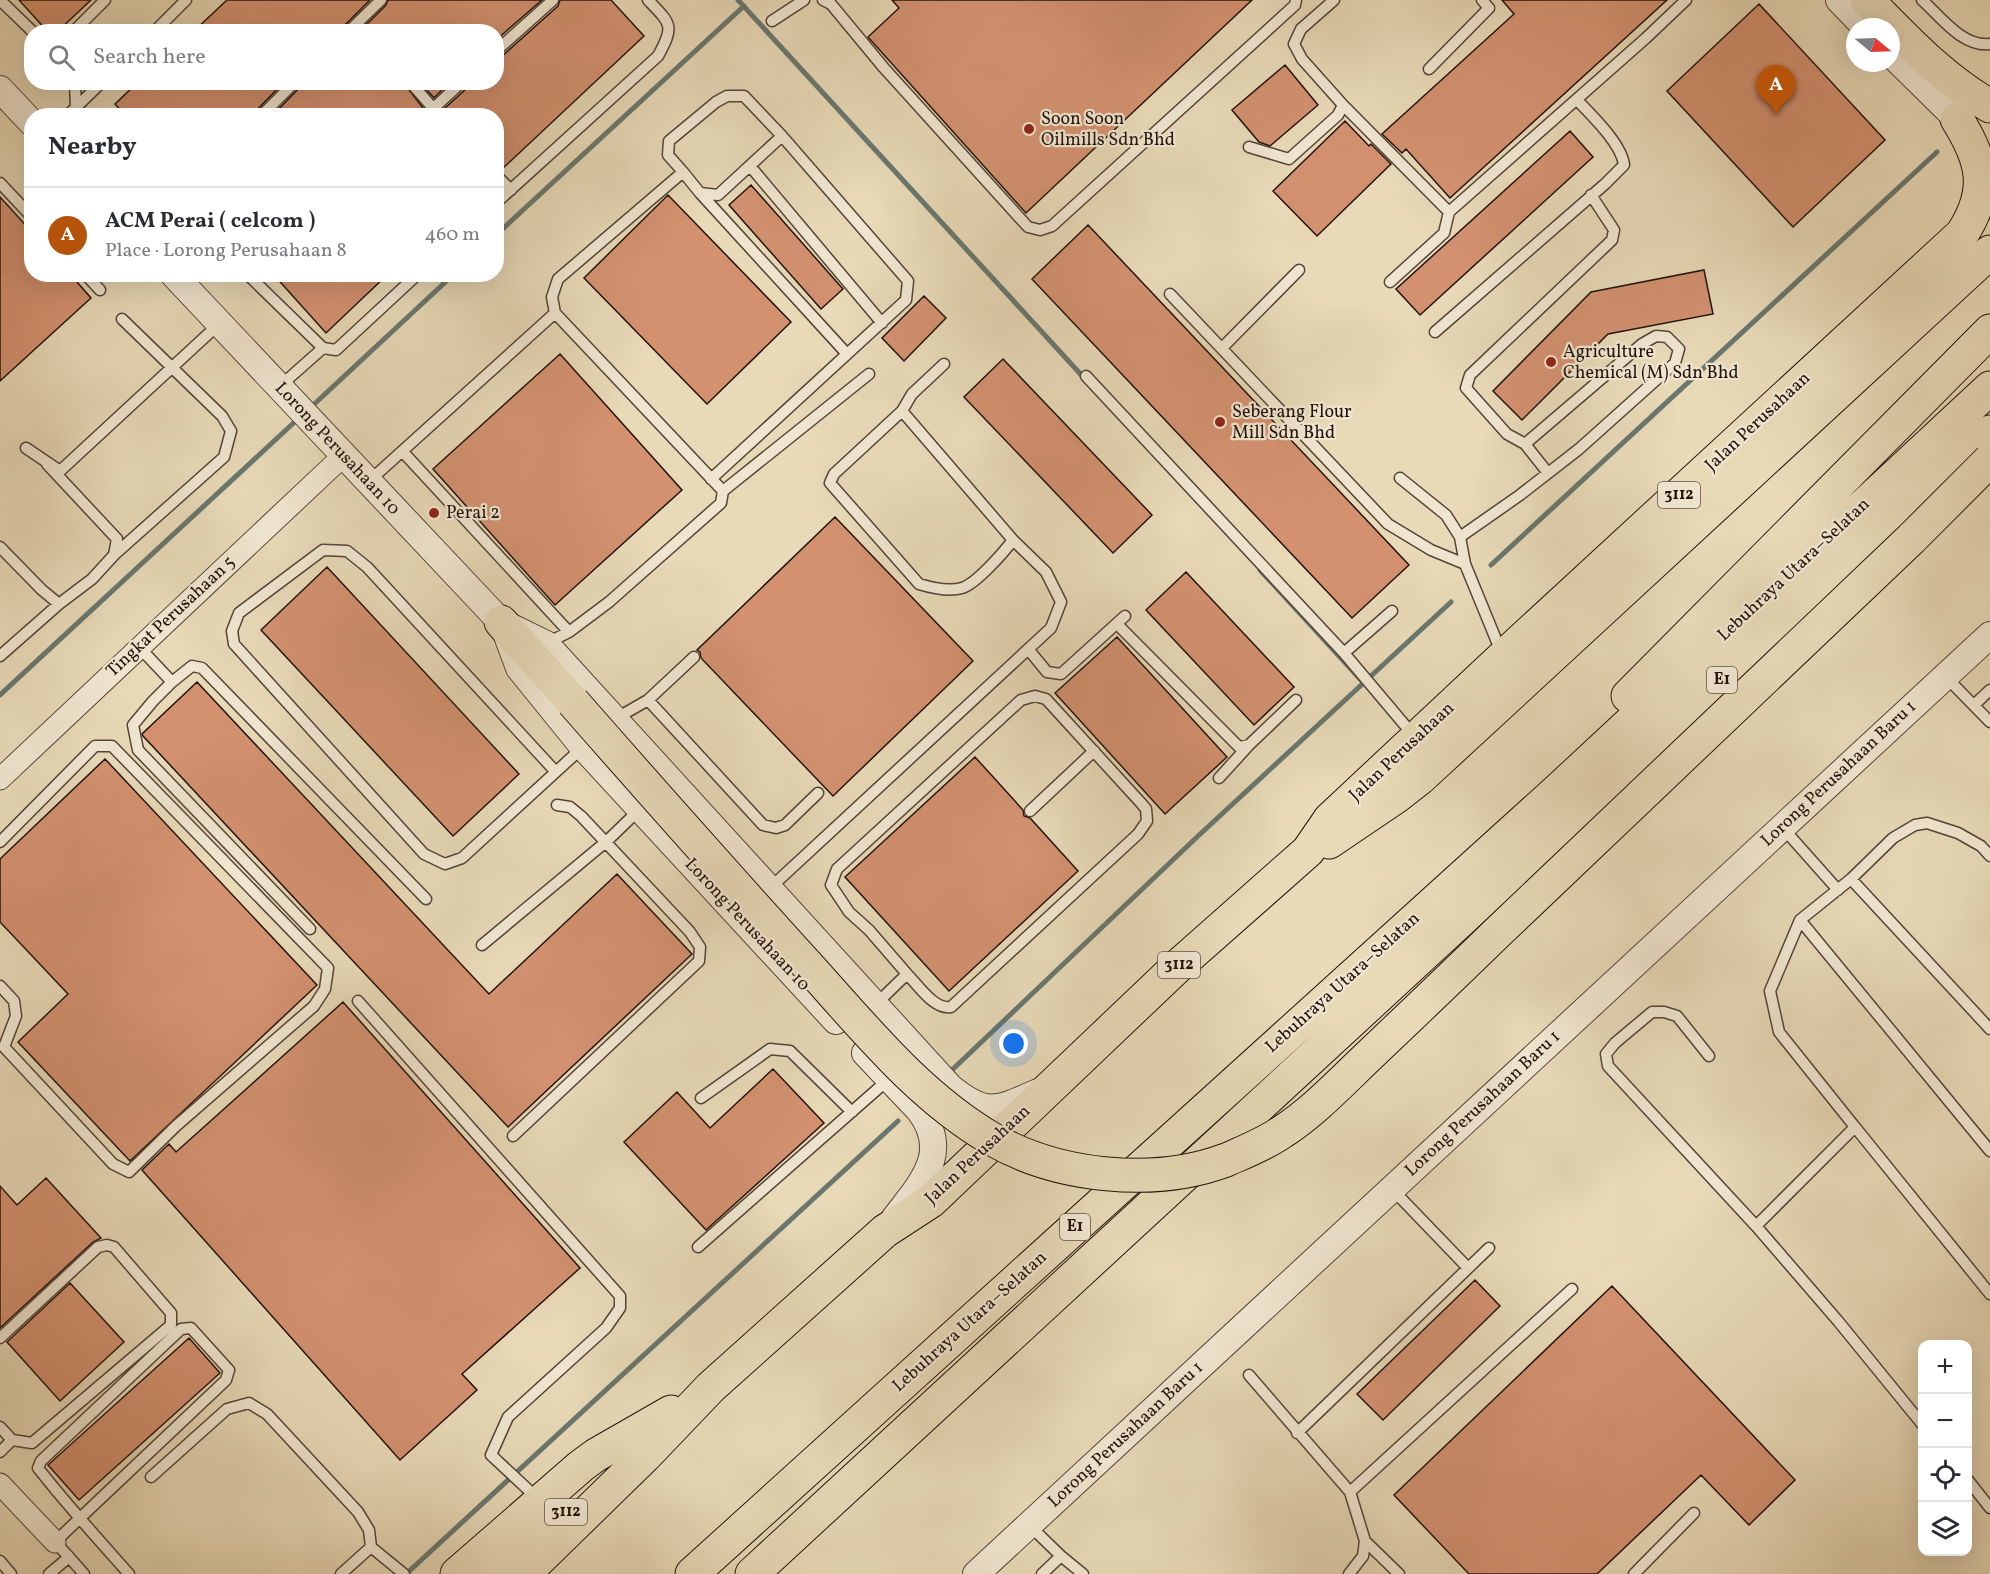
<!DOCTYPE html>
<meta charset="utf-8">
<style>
:root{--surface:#fff;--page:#f2f2f3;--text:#2b2b33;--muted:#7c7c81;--line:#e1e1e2;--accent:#b45309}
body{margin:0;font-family:Vollkorn,serif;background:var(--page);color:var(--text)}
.controls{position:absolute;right:18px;bottom:18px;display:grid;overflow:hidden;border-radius:12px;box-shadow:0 6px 24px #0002}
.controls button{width:54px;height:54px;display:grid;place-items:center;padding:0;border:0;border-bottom:2px solid var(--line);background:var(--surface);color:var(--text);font:30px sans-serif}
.compass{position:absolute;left:1846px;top:18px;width:54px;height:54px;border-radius:50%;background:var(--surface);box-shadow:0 6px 24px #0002;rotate:109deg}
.you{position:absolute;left:1014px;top:1044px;width:21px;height:21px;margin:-15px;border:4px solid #fff;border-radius:50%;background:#1a73e8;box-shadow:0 0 0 9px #1a73e833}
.badge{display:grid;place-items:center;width:39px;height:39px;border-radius:50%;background:var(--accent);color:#fff;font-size:20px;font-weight:700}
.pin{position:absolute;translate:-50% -50px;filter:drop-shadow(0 2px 3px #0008)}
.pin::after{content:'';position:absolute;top:32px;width:21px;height:18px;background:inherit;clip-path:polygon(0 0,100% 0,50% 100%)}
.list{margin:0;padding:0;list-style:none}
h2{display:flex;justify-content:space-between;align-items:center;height:78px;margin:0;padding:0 24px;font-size:26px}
h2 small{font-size:20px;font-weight:400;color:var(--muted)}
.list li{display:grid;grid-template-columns:39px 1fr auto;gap:18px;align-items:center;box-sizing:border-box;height:96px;padding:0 24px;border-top:2px solid var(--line)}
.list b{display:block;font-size:22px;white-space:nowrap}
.list p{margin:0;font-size:20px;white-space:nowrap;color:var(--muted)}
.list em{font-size:20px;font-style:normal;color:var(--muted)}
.icon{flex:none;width:33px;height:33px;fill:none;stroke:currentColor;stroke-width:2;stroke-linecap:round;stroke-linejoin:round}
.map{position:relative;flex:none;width:1990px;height:1574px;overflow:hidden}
.search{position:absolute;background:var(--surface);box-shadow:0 6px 24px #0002;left:24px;top:24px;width:480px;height:66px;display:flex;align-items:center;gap:15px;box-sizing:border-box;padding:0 21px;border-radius:24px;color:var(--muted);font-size:22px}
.panel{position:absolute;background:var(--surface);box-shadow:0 6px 24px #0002;left:24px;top:108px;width:480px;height:174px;border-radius:24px}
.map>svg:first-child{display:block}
</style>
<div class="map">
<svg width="1990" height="1574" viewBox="0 0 1990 1574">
<rect width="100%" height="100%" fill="#e8d9b7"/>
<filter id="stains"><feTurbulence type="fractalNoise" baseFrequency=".00333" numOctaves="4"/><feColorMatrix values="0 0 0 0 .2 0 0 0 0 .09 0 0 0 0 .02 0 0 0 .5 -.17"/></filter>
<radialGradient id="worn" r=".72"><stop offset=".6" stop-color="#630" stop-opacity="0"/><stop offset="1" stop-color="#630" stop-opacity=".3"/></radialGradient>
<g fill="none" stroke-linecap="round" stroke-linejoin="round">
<path stroke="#69776f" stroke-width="5" d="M 738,0 L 1085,379
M 496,235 L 744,6
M 309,409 L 454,274
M 1491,565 L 1937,152
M 1260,570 L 1361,680
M 0,695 L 300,417
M 952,1070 L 1197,837 L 1451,602
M 406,1574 L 898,1121"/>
</g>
<path fill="#d39170" stroke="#23130d" stroke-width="1.5" d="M 19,0 L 91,0 L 57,32 L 48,32 Z
M 227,0 L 370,0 L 343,27 L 341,32 L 193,32 Z
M 388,0 L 542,0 L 496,40 L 496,32 L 359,32 L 386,5 Z
M 560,0 L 611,0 L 644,36 L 501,170 L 496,168 L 496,116 L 447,116 L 444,109 L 467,88 L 469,82 L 496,82 L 496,58 L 501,57 L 558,6 Z
M 892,0 L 1252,0 L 1026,213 L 868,37 L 899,8 Z
M 1502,0 L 1667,0 L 1450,198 L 1406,149 L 1402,153 L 1382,134 L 1514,14 Z
M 1759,4 L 1885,140 L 1793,227 L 1667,91 Z
M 1285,65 L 1318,105 L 1270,146 L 1259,142 L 1232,110 Z
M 138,82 L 284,82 L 256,111 L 254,116 L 126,116 L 115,104 Z
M 302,82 L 403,82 L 423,108 L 418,116 L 272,116 L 300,87 Z
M 420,82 L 450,82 L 434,98 Z
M 1345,121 L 1369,146 L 1371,144 L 1391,164 L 1317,236 L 1273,191 Z
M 1570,131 L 1593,157 L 1420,315 L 1396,289 Z
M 751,185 L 843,289 L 821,309 L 729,205 Z
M 668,195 L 791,322 L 707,404 L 584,278 Z
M 0,197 L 32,232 L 32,274 L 70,274 L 91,298 L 0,381 Z
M 1088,225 L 1409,565 L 1352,618 L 1032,279 Z
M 1704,270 L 1713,314 L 1608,334 L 1522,420 L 1493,391 L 1591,292 Z
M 273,274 L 388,274 L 326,333 Z
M 924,296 L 946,318 L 904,361 L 882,338 Z
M 560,354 L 682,490 L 555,605 L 433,469 Z
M 1003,359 L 1152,515 L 1113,553 L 964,397 Z
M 835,517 L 973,661 L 833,796 L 701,658 L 700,652 L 697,650 Z
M 327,567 L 519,774 L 453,836 L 261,630 Z
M 1186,572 L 1294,687 L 1254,725 L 1146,610 Z
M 1117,637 L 1227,757 L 1165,814 L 1055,693 Z
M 197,682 L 489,994 L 617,874 L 692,954 L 508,1127 L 143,736 L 142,734 Z
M 975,757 L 1023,810 L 1024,816 L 1030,818 L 1078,871 L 949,991 L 845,877 Z
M 105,759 L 317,985 L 130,1161 L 18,1042 L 68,994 L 0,922 L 0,859 Z
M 343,1002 L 580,1268 L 462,1374 L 477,1390 L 400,1460 L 142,1170 L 169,1144 L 176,1152 Z
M 773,1069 L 824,1123 L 706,1230 L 624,1142 L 677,1092 L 710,1128 Z
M 46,1178 L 101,1238 L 93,1242 L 0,1328 L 0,1186 L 17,1205 Z
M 1475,1280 L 1500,1306 L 1383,1420 L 1357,1394 Z
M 70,1283 L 124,1342 L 60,1401 L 7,1342 Z
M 1612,1286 L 1795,1480 L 1749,1525 L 1701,1475 L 1597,1574 L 1469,1574 L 1394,1495 Z
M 189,1338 L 220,1373 L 79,1500 L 48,1465 Z"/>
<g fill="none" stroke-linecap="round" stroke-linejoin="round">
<g stroke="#544438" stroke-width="13">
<path id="service" d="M 0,0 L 33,32
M 823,0 L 831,4 L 884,68 L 1028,227 L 1040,230 L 1052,226 L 1295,5 L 1296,0
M 1922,0 C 1941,17 1962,47 1990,44
M 772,21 L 804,0
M 73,32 L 105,0
M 154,32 L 186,0
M 348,32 L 381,0
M 496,51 L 553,0
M 1429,69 L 1489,8 L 1482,0
M 75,82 L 76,108 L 83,116
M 410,82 L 440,116
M 1343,105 L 1449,212 L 1444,233 L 1390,282
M 67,116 L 102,82
M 261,116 L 295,82
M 425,116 L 462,82
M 1249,147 L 1289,159 L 1338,115 L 1343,105 L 1302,59 L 1294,44 L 1301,29 L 1334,0
M 750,166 L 882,323
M 683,172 L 668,155 L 669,141 L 716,102 L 727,96 L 744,96 L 782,136 L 908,281 L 906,300 L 711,479
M 496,175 L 511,190
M 0,183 L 32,217
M 700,193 L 847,354
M 496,203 L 658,56 C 675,25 671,24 648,0
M 1449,212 L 1646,38 L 1686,0
M 85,274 L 100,290
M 247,274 L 323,348
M 1170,294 L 1388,524 L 1431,550 L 1465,564
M 1435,332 L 1605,184 L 1624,165 C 1622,144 1591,115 1577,100
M 1222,348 L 1299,270
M 944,364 L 912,394 L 902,411 L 1013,540
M 1086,376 L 1344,653 L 1414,736
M 279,387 L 323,348 L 336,350 L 418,274
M 26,448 L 60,471 L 219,324
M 403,452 L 569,632
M 1548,473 L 1525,444 L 1507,434 L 1466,388 L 1470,375 L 1612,240 L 1614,230 L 1591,195
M 1400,478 L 1446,515 L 1460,537
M 368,482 L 555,313
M 723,491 L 869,374
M 0,547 L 42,590 L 59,604
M 114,555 L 224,457 L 231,431 L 222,416 L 122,319
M 1117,624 L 1239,747 L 1249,745 L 1296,700
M 547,643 L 569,632 L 609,602 L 721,503 L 723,491 L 555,313 L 552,297 L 558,279 L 683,172 L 700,193 L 718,195 L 782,136
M 139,647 L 172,682 L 153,701 L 133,725 L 138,750 L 310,929
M 1028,649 L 1047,672 L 1061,674 L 1125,616
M 1344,653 L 1392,611
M 1502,654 L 1465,564 L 1460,537 L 1520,495 L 1579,449 L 1675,363 L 1679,349 L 1667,337 L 1656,336 L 1642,344 L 1525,444
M 0,656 L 59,604 L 92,579 L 114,555 L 117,539 L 47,464
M 1945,676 L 1990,722
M 172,682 L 192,666 L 202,668 L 426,899
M 648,700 L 763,825 L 776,828 L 785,825 L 818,793
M 1974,705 L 1990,690
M 615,719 L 648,700 L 694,657
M 555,771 L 367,567 L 347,551 L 323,550 L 239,613 L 232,631 L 234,644 L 424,854 L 445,864 L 462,858 L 583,747
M 1219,778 L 1249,745
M 1030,811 L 1094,751
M 1782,827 L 1838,890
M 0,842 L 95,746 L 112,746 L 328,968 L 325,989 L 314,1006 L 176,1126 L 129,1172 L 113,1164 L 4,1047 L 16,1016 L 14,1001 L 0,986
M 1851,879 L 1990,1029
M 770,888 L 1051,628 L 1061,602 L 1046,572 L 1013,540 C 1004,552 976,584 962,588 C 948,592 932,588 919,584 L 830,483 L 834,474 L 902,411
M 1800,920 L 1990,1151
M 482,945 L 607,841 L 640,809
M 358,1001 L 620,1296 L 620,1308 L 606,1328 L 508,1417 L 491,1455 L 537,1498
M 875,1005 L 907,974 C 918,985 934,1010 951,1007 L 1138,834 L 1147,821 L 1146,809 L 1141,803 L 1046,699 L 1035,696 L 1021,700 L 837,869 L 831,885 L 849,912 L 869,930 L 907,974
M 1709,1056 L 1677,1016 L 1664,1012 L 1652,1012 L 1615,1043 L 1606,1054 L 1608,1066 L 1756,1226 L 1838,1321 L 1922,1424
M 701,1098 L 770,1049 L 790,1051 L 852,1112
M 1855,1127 L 1990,1294
M 513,1136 L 699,961 L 700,947 L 690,932 L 581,816 L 570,807 L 557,805
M 1392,1189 L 1468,1268
M 1756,1226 L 1855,1127 L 1779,1032 L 1770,991 L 1800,920 L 1851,879 L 1893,838 L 1915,825 L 1927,823 L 1958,833 L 1981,846 L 1990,856
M 698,1247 L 889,1079
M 0,1338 L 98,1247 L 107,1245 L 114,1247 L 171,1313 L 171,1325 L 32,1443 L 12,1440 L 0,1452
M 1249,1375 L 1350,1492 L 1365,1541 L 1363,1556 L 1349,1574
M 0,1427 L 12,1440
M 1297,1433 L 1489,1248
M 151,1477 L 227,1409 L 249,1403 L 267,1414 L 358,1512 L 369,1530 L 371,1547
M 1968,1480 L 1990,1508
M 1350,1492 L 1572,1289
M 1029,1525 L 1061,1556 L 1042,1574
M 1365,1541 L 1399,1574
M 1061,1556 L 1083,1574
M 69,1557 L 84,1574
M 0,1561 L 11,1574
M 49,1574 L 69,1557 L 55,1542 L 79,1519 L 226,1380 L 229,1370 L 191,1328 L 181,1329 L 164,1345 L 41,1461 L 38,1468 C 67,1505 98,1539 129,1574
M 341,1574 L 371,1547 L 404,1574
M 1634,1574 L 1694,1513"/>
</g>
<g stroke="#544438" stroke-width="23">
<path id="minor" d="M 0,779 L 343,456
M 0,1484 L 55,1542"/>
</g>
<g stroke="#544438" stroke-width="28">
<path id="tertiary" d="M 1839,0 L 1865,27
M 1891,54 L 1957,119
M 0,89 L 32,123
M 173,274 L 501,622 L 546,644 L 950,1087 C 987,1117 997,1110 1038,1092
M 506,633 L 519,668 L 583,747 L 836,1021
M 865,1053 L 919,1110 C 952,1153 921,1183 894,1219
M 976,1574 L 1990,635"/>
</g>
<g stroke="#23130d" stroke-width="35">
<path id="primary" d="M 1329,842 L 1397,796 L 1420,778 L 1990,252
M 457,1574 L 581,1466 L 596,1455 L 671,1412
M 492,1574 L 536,1534
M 524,1574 L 645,1456 L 711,1387 L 885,1231 L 931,1201 L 1179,965 L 1308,851 L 1330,819 L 1503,657 L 1962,234 C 1990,191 1984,162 1957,119"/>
</g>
<g stroke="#23130d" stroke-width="35">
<path id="motorway" d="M 1867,0 C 1906,39 1942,79 1990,106
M 501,622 L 573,702
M 1628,696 L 1990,331
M 692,1574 L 1558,790 L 1990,388
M 752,1574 L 1990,432"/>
</g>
<use href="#service" stroke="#f0e6d0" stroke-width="10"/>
<use href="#minor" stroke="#f0e6d0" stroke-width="21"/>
<use href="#tertiary" stroke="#f0e6d0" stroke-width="26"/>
<use href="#primary" stroke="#e8d9b7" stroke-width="33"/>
<use href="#motorway" stroke="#e8d9b7" stroke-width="33"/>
<g stroke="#23130d" stroke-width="35" stroke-linecap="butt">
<path id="motorway-bridge" d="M 573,702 C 652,792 731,881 811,969 C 866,1030 920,1097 992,1139 C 1058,1177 1154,1187 1226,1160 C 1244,1152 1265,1144 1282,1132 C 1316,1110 1345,1078 1375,1050 C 1416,1011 1457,972 1498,932 C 1635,801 1773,670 1911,539 L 1990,460"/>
</g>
<use href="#motorway-bridge" stroke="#e8d9b7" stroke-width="33"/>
</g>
<g fill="#8f2418" stroke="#f0e6d0" stroke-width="2">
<circle cx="1029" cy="129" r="6"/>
<circle cx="1551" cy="362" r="6"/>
<circle cx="1220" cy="422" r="6"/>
<circle cx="434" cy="513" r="6"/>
</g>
<g text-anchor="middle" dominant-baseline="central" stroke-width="4.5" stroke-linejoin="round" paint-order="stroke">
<g fill="#f0e6d0" stroke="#605248" stroke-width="1.5">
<rect x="1658" y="482" width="42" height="26" rx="4.5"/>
<rect x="1707" y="667" width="30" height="26" rx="4.5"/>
<rect x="1158" y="952" width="42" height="26" rx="4.5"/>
<rect x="1060" y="1214" width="30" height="26" rx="4.5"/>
<rect x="545" y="1499" width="42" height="26" rx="4.5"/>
</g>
<g font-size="16" font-weight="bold" fill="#23130d">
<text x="1679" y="495">3112</text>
<text x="1722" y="680">E1</text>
<text x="1179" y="965">3112</text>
<text x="1075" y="1227">E1</text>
<text x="566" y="1512">3112</text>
</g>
<g font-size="18" fill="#23130d" stroke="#f0e6d0" text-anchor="start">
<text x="1041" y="119">Soon Soon<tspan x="1041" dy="21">Oilmills Sdn Bhd</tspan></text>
<text x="1563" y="352">Agriculture<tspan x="1563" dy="21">Chemical (M) Sdn Bhd</tspan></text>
<text x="1232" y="412">Seberang Flour<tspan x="1232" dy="21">Mill Sdn Bhd</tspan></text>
<text x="446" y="513">Perai 2</text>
</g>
<g font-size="18" fill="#23130d" stroke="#f0e6d0">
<text transform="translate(1758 422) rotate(-43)">Jalan Perusahaan</text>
<text transform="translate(337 449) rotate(47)">Lorong Perusahaan 10</text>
<text transform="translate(1794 570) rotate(-43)">Lebuhraya Utara–Selatan</text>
<text transform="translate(171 617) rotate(-43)">Tingkat Perusahaan 5</text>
<text transform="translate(1402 752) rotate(-43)">Jalan Perusahaan</text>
<text transform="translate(1839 774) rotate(-43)">Lorong Perusahaan Baru 1</text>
<text transform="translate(747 925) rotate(47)">Lorong Perusahaan 10</text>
<text transform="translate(1343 983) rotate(-42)">Lebuhraya Utara–Selatan</text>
<text transform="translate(1483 1104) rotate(-43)">Lorong Perusahaan Baru 1</text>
<text transform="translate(978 1155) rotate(-43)">Jalan Perusahaan</text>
<text transform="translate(970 1322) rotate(-42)">Lebuhraya Utara–Selatan</text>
<text transform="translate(1126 1435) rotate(-43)">Lorong Perusahaan Baru 1</text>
</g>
</g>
<rect width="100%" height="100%" filter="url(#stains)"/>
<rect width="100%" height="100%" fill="url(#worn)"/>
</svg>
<div class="controls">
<button>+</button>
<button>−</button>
<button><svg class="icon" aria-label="locate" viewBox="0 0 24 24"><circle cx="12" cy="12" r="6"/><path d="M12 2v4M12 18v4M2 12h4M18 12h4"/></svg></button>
<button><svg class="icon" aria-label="layers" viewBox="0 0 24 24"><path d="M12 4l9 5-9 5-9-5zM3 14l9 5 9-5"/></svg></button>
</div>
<svg class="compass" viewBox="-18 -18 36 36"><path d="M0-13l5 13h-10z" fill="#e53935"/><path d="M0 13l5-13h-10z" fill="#7c7c81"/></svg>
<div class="you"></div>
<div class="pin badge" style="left:1776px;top:115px">A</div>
<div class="search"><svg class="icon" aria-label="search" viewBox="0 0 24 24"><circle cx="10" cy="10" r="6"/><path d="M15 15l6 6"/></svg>Search here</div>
<section class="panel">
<h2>Nearby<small></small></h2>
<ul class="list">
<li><span class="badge">A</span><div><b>ACM Perai ( celcom )</b><p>Place · Lorong Perusahaan 8</p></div><em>460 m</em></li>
</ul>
</section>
</div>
